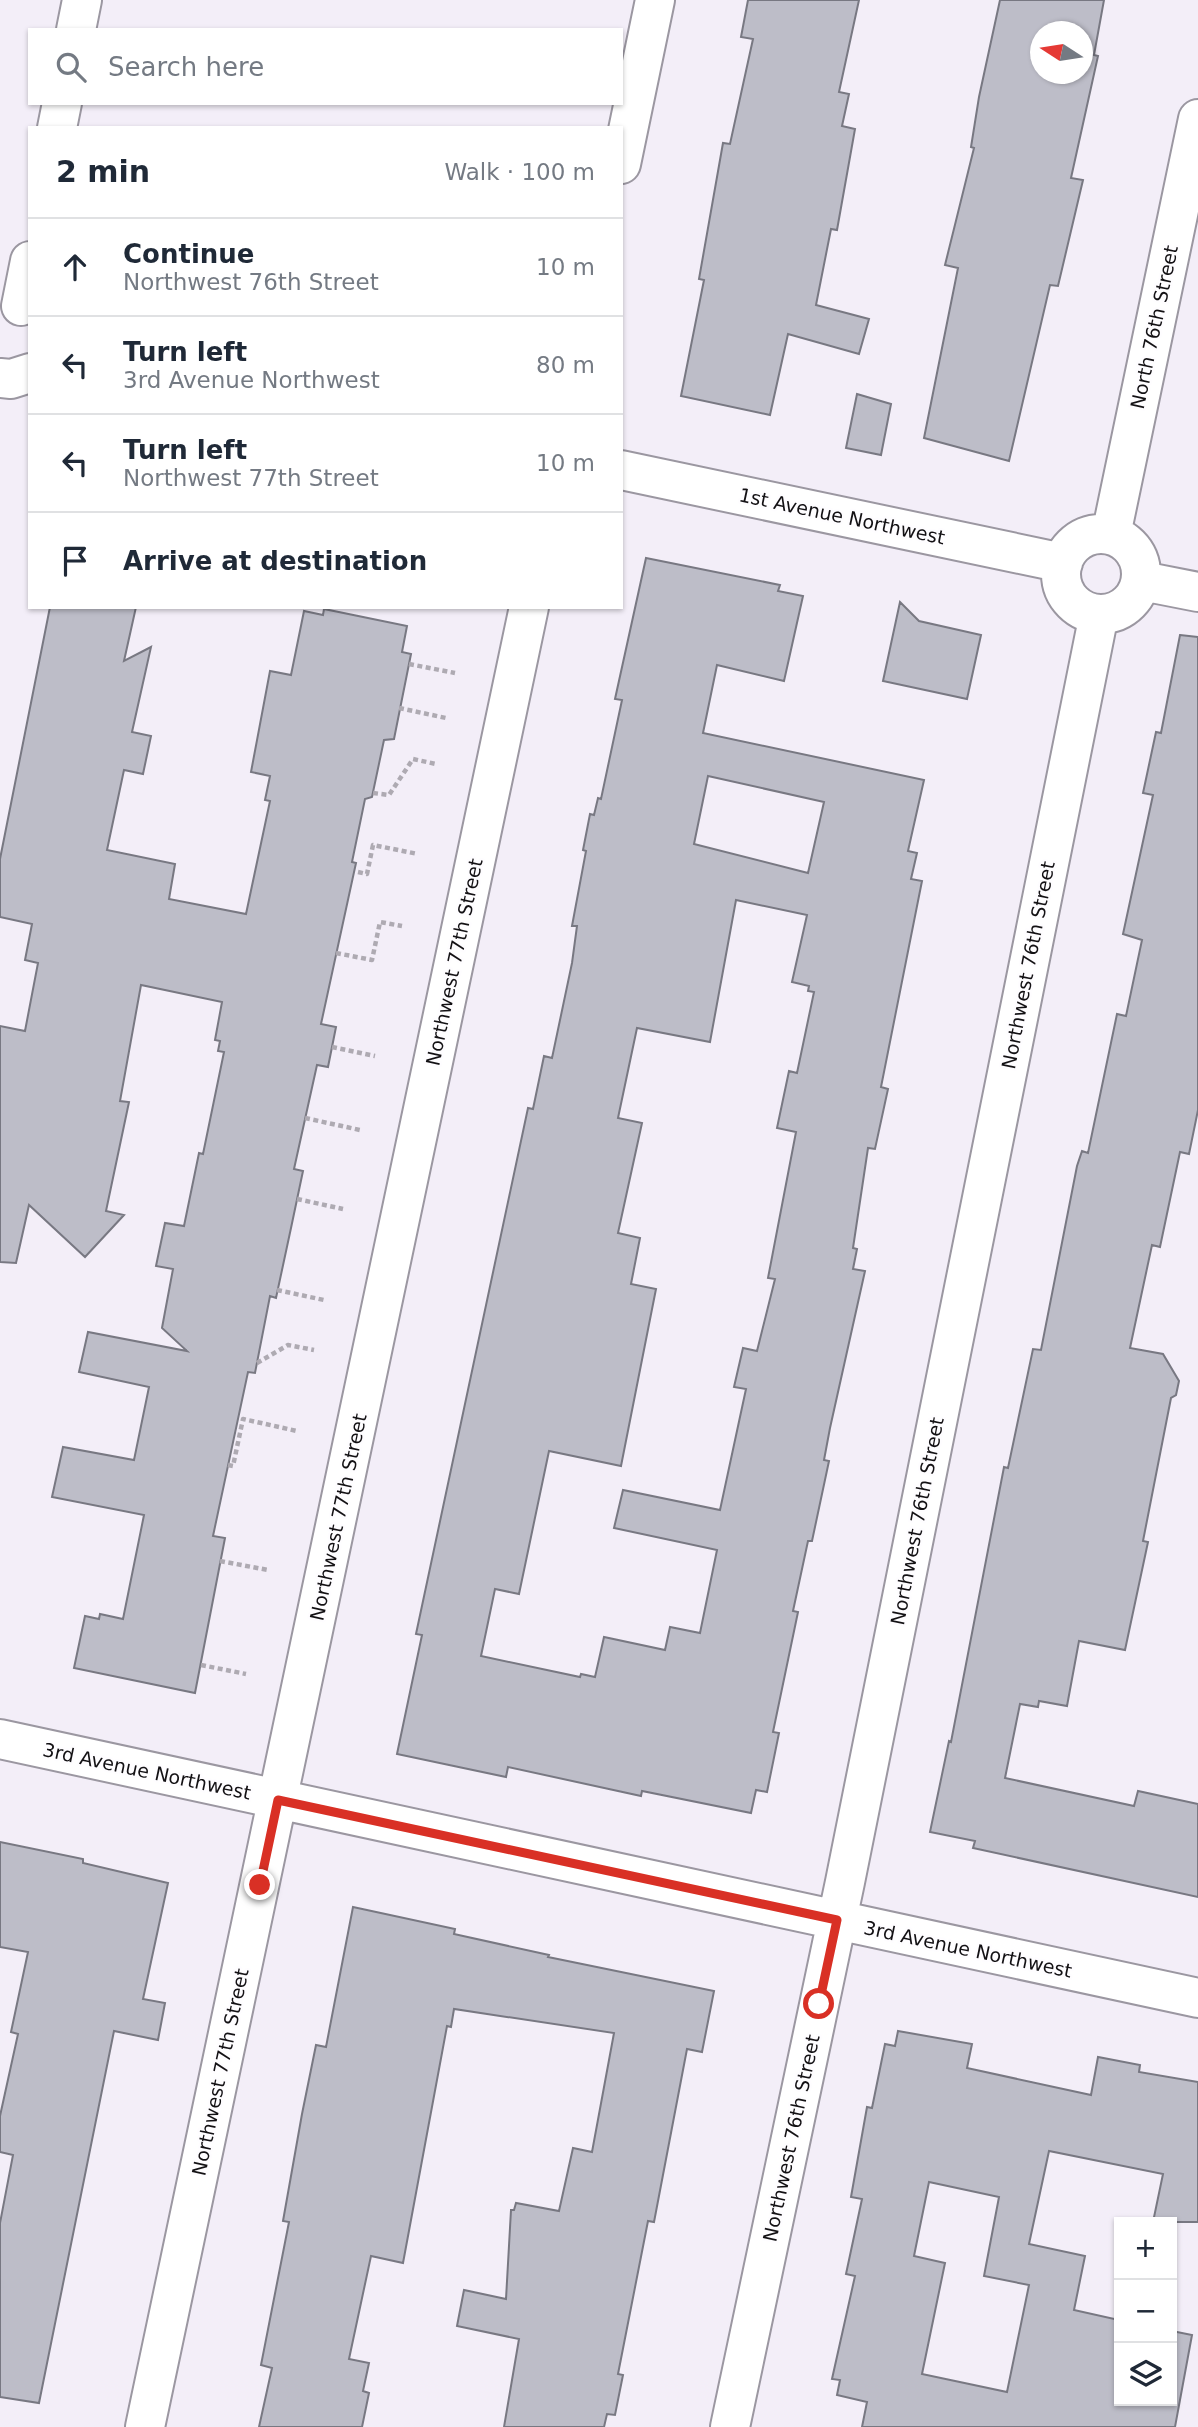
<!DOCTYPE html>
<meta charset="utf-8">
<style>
:root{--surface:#fff;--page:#f6f6f7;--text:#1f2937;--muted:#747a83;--line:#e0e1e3}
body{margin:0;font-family:"DejaVu Sans",sans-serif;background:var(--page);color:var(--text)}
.controls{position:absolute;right:21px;bottom:21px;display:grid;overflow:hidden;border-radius:0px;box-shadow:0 2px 5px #0004}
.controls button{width:63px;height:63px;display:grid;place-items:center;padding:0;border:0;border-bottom:2px solid var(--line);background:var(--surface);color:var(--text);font:35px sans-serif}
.compass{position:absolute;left:1030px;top:21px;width:63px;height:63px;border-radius:50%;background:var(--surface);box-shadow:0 2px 5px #0004;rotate:282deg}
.stop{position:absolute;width:21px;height:21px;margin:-16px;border:5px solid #d93025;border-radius:50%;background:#fff}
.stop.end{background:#d93025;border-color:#fff;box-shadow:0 2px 7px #0008}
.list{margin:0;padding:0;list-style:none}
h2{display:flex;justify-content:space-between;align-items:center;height:91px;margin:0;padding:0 28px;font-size:30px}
h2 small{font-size:23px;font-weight:400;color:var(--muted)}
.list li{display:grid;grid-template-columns:46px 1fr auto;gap:21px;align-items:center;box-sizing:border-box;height:98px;padding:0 28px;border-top:2px solid var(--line)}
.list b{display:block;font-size:26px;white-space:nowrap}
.list p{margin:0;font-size:23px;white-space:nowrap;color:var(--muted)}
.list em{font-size:23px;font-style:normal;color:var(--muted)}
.icon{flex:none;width:38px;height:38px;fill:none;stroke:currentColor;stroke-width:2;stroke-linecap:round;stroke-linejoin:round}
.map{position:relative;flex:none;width:1198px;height:2427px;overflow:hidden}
.search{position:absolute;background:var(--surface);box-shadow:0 2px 5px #0004;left:28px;top:28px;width:595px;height:77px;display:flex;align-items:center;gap:18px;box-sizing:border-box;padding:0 24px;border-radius:0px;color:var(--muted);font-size:26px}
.panel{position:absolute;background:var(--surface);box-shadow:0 2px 5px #0004;left:28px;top:126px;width:595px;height:483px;border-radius:0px}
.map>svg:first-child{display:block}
</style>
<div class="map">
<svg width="1198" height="2427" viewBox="0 0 1198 2427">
<rect width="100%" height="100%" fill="#f3eef8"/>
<path fill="#bdbdc8" stroke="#787882" stroke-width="2" fill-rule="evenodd" d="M 748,0 L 859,0 L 839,92 L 849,94 L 842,126 L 855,129 L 837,230 L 831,229 L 816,305 L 869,319 L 859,354 L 788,334 L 770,415 L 681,396 L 704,280 L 699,279 L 723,143 L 730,144 L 753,39 L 741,37 Z
M 1000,0 L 1104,0 L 1094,55 L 1098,56 L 1071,178 L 1083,180 L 1058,286 L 1050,285 L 1009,461 L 924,438 L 958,268 L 945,265 L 974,148 L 971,147 L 979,97 ZM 1040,32 L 1082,32 L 1082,74 L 1040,74 Z
M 857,394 L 891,404 L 881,455 L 846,448 Z
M 646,558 L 780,585 L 778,591 L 803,596 L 784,681 L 717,665 L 703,733 L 924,780 L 908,851 L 917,853 L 911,879 L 922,881 L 881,1087 L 888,1089 L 875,1149 L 868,1148 L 853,1248 L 857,1249 L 853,1269 L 865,1271 L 830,1428 L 824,1460 L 829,1461 L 812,1541 L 808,1541 L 793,1611 L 798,1612 L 773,1732 L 779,1733 L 767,1792 L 756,1790 L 751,1813 L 642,1791 L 641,1796 L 508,1767 L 506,1777 L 397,1754 L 422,1635 L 416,1634 L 528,1108 L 533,1109 L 544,1056 L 552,1058 L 572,963 L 577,926 L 572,926 L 586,851 L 583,850 L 590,814 L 594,815 L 598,798 L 601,799 L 622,700 L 615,699 ZM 708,776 L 824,802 L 808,873 L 694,844 ZM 736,900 L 807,915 L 792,982 L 809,986 L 808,991 L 814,992 L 797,1073 L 789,1071 L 777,1128 L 796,1132 L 768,1278 L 775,1279 L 757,1351 L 743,1348 L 734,1387 L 746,1389 L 720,1510 L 623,1490 L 614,1528 L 717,1550 L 700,1633 L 670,1627 L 665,1650 L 604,1637 L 595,1677 L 581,1674 L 580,1677 L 481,1656 L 495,1589 L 519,1594 L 549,1451 L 621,1466 L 656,1289 L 631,1284 L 640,1238 L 618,1233 L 642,1123 L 618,1118 L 637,1028 L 710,1042 Z
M 900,602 L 919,621 L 981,635 L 967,699 L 883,681 Z
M 50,607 L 136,607 L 124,661 L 151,647 L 132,732 L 151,736 L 143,774 L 124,770 L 107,850 L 175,864 L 169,899 L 246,914 L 270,801 L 265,800 L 270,776 L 251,772 L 270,671 L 291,675 L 304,611 L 323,615 L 324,609 L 407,626 L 402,652 L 411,654 L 394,739 L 384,740 L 372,797 L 365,799 L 352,862 L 356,863 L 321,1024 L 336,1027 L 328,1067 L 317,1065 L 294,1169 L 303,1171 L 291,1228 L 276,1298 L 270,1296 L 255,1373 L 248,1372 L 213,1536 L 225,1538 L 195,1693 L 74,1668 L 85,1616 L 99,1619 L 100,1614 L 123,1619 L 144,1515 L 52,1497 L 63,1447 L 134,1460 L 149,1387 L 79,1372 L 88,1332 L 187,1351 L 162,1328 L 173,1269 L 156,1266 L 165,1223 L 184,1226 L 199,1153 L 203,1154 L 224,1052 L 218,1051 L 220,1041 L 215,1040 L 222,1002 L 141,985 L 120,1101 L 129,1102 L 106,1211 L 124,1215 L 85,1257 L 29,1205 L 16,1263 L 0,1262 L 0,1026 L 25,1031 L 38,963 L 25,960 L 32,924 L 0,917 L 0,859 Z
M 1180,635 L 1198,637 L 1198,1110 L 1189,1154 L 1180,1152 L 1160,1247 L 1152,1245 L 1130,1348 L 1163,1354 L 1179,1381 L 1176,1395 L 1171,1398 L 1143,1541 L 1148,1542 L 1125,1650 L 1079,1641 L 1067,1706 L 1039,1701 L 1038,1707 L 1020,1704 L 1005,1778 L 1134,1806 L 1138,1791 L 1198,1804 L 1198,1897 L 973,1848 L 975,1841 L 930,1832 L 949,1741 L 951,1742 L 1004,1467 L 1008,1468 L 1033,1349 L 1041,1350 L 1077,1166 L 1082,1151 L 1088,1153 L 1117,1014 L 1126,1016 L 1142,940 L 1123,934 L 1153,795 L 1143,793 L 1156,732 L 1161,733 Z
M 0,1842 L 83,1859 L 83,1863 L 168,1883 L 143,1999 L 165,2003 L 158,2040 L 114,2031 L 39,2403 L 0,2397 L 0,2223 L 13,2155 L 0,2152 L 0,2116 L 18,2034 L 11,2032 L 28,1952 L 0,1947 Z
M 353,1907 L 455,1929 L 454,1934 L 549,1955 L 548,1957 L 714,1991 L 702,2052 L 687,2049 L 654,2222 L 648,2221 L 618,2374 L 623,2375 L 615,2415 L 607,2414 L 604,2427 L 504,2427 L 519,2339 L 457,2326 L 464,2290 L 506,2299 L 511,2210 L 514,2210 L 516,2203 L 559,2211 L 573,2148 L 592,2152 L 614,2033 L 454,2009 L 451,2027 L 447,2026 L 403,2263 L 371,2256 L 349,2359 L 369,2363 L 363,2391 L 369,2393 L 362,2427 L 259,2427 L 272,2368 L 261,2365 L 289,2222 L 283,2221 L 302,2114 L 316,2045 L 326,2047 Z
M 898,2031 L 972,2044 L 967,2068 L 1091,2095 L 1098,2057 L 1140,2065 L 1139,2072 L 1198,2082 L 1198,2222 L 1153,2222 L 1163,2174 L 1049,2151 L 1029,2244 L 1085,2256 L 1074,2310 L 1119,2320 L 1119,2401 L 1172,2401 L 1172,2331 L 1192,2335 L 1175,2427 L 862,2427 L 867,2402 L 837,2395 L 840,2380 L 832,2379 L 855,2276 L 846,2274 L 862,2199 L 851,2197 L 867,2107 L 872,2108 L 885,2044 L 895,2046 ZM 929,2182 L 999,2197 L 984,2276 L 1029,2285 L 1007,2392 L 922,2374 L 945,2263 L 914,2256 Z"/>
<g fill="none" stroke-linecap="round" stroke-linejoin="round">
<g stroke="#9b97a1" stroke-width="42">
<path id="minor" d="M 76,30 L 82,0
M 57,128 L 62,103
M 621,164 L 655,0
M 21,306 L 30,261
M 0,378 L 11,379 L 30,373
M 621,470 L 1063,563
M1061 574a40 40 0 1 1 80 0a40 40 0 1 1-80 0Z
M 1111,535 L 1198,119
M 1142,581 L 1198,592
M 0,1739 L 1198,1998
M 145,2427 L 529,607
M 730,2427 L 845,1882 L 1099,614"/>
</g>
<path stroke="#aeaab2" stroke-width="4.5" stroke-dasharray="5 3.5" stroke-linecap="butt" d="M 409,664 L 455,673
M 399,708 L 446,718
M 373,793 L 389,795 L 413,759 L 436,764
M 358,872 L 367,874 L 373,845 L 418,854
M 336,953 L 372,960 L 380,922 L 402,926
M 332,1047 L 375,1056
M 305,1118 L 360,1130
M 297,1199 L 343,1209
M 277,1290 L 324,1300
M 257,1363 L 288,1345 L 314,1350
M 228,1465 L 233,1466 L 243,1419 L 297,1431
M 220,1561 L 268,1570
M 201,1665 L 246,1674"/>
<use href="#minor" stroke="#fff" stroke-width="38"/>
</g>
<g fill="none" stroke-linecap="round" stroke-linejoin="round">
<path stroke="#d93025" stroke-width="9" d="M 260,1885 L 278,1800 L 837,1920 L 819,2004"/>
</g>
<g text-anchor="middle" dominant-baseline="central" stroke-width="5" stroke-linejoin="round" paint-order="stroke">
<g font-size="19" fill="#131114" stroke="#fefdff">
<text transform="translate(1154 327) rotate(-78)">North 76th Street</text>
<text transform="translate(842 516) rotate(12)">1st Avenue Northwest</text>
<text transform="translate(454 962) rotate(-78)">Northwest 77th Street</text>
<text transform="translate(1028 965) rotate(-79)">Northwest 76th Street</text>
<text transform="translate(338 1517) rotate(-78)">Northwest 77th Street</text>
<text transform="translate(917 1521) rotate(-79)">Northwest 76th Street</text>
<text transform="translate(147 1771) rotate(12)">3rd Avenue Northwest</text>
<text transform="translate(968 1949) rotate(12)">3rd Avenue Northwest</text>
<text transform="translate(220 2072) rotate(-78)">Northwest 77th Street</text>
<text transform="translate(791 2138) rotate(-78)">Northwest 76th Street</text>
</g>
</g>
</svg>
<div class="controls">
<button>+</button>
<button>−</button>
<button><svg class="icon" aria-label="layers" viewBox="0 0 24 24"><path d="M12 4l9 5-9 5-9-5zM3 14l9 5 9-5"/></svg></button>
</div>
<svg class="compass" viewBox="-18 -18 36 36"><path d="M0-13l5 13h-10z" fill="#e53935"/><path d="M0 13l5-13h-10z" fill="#747a83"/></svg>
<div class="stop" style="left:819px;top:2004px"></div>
<div class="stop end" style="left:260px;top:1885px"></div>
<div class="search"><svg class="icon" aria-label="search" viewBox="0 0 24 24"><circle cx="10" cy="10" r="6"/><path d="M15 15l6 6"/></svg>Search here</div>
<section class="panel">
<h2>2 min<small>Walk · 100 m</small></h2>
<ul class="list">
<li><svg class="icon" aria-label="ahead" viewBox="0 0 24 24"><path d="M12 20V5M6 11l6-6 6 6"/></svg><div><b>Continue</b><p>Northwest 76th Street</p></div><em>10 m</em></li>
<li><svg class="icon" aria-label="left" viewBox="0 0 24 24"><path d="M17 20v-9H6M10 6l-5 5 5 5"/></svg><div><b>Turn left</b><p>3rd Avenue Northwest</p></div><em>80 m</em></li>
<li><svg class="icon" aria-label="left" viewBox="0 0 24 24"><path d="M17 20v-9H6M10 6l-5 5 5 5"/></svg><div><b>Turn left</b><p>Northwest 77th Street</p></div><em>10 m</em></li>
<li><svg class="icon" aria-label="arrive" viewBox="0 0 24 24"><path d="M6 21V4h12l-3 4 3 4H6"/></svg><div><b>Arrive at destination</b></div></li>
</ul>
</section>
</div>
